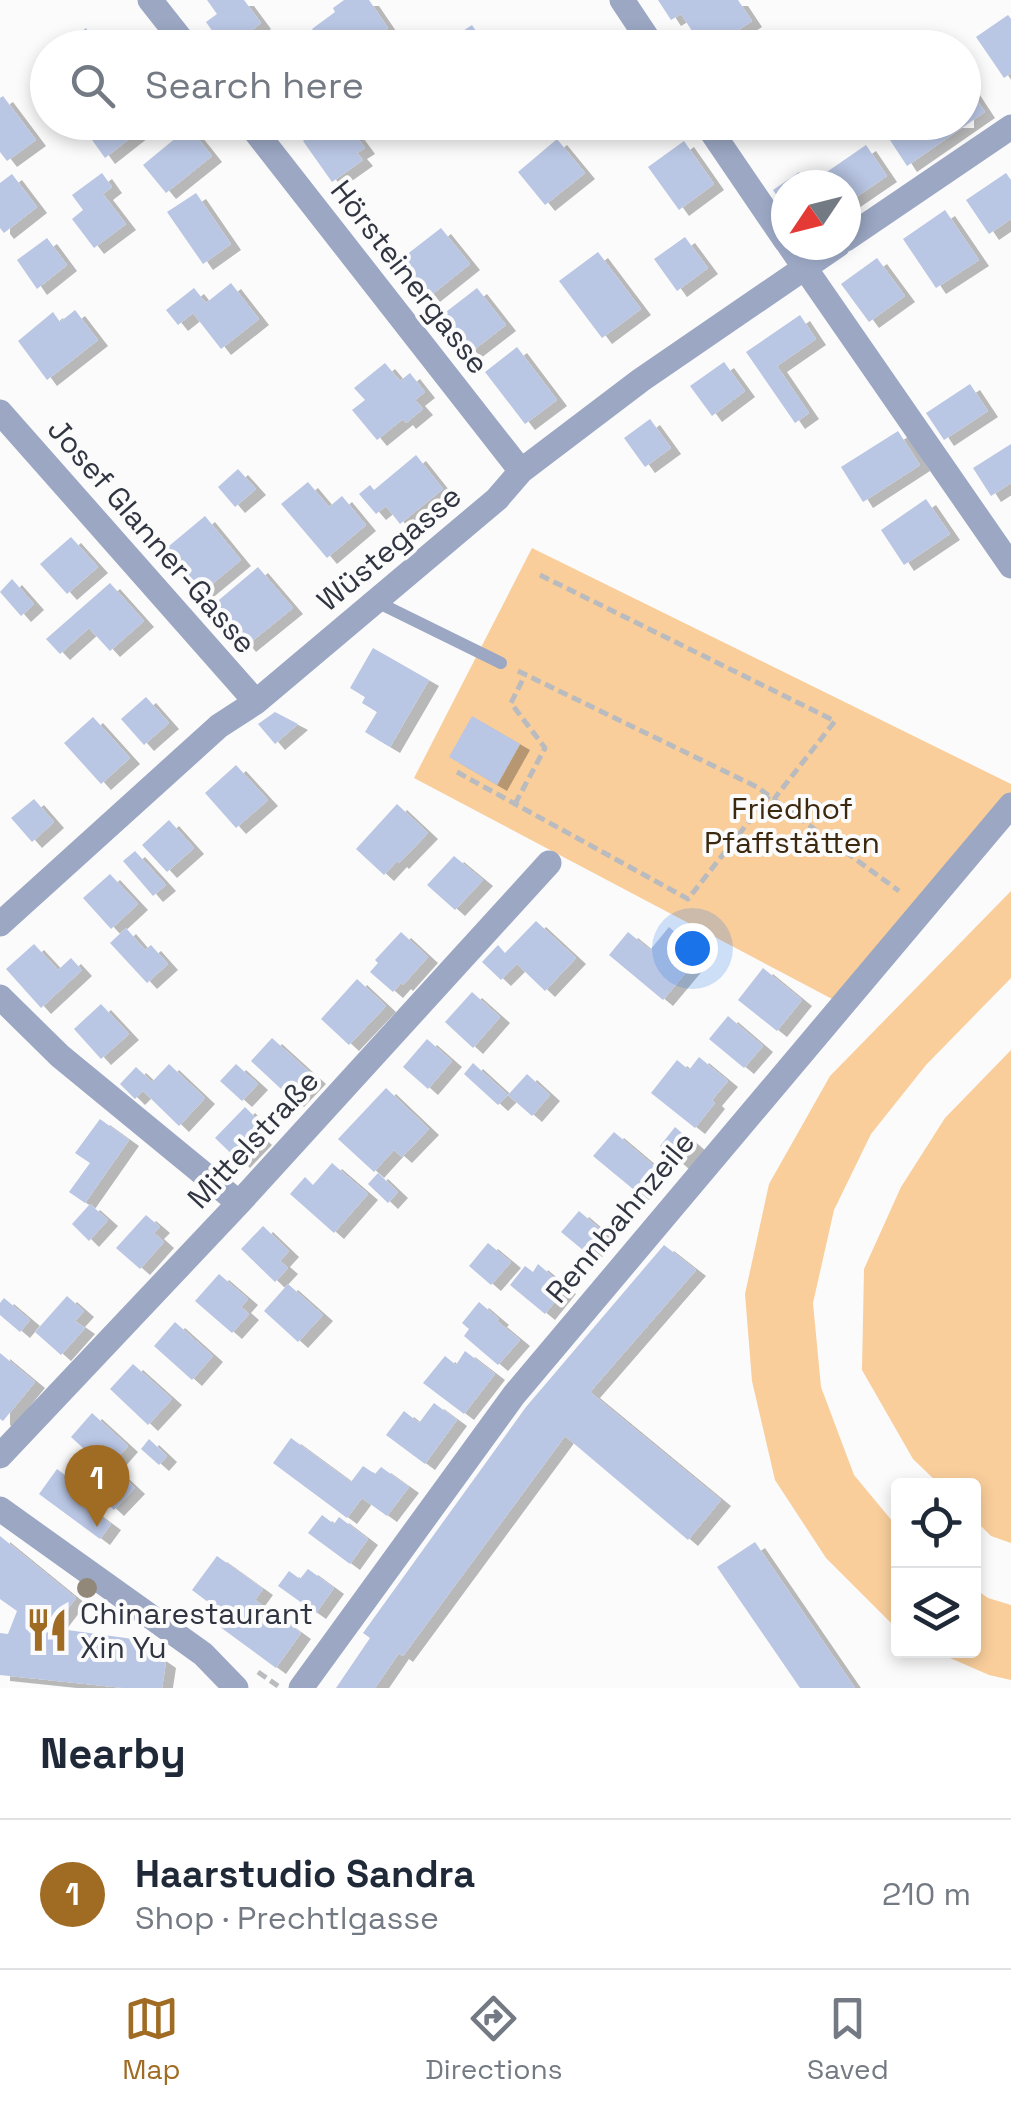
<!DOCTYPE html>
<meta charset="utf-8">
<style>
:root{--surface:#fff;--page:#f2f2f3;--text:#1f2937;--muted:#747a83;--line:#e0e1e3;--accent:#a06c24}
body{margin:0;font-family:"Space Grotesk",sans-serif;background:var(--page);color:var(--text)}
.controls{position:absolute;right:30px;bottom:30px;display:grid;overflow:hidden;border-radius:10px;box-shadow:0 5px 15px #0003}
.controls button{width:90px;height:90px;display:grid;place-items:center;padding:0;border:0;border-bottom:2px solid var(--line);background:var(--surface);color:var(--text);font:50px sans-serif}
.compass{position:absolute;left:771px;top:170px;width:90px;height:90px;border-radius:50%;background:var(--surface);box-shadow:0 5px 15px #0003;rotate:235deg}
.you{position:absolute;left:692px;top:948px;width:35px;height:35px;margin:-25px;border:8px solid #fff;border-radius:50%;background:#1a73e8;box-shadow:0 0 0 15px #1a73e833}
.badge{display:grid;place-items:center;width:65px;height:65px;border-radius:50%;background:var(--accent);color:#fff;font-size:32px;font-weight:700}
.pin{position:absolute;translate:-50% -82px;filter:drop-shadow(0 2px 5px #0008)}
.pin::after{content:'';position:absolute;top:52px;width:35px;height:30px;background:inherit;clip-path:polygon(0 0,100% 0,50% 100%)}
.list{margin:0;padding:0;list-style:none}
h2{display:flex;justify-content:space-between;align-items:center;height:130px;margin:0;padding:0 40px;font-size:42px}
h2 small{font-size:32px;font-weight:400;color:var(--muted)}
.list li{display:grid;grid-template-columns:65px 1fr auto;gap:30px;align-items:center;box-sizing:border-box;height:150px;padding:0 40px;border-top:2px solid var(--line)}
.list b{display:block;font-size:38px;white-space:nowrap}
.list p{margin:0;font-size:32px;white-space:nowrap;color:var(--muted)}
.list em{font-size:32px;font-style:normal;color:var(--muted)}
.icon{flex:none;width:55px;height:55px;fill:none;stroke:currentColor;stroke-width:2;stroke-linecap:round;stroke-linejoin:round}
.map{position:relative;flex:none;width:1011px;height:1688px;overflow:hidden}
.search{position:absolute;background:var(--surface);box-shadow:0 5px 15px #0003;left:30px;right:30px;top:30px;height:110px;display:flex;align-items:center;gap:25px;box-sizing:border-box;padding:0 35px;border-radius:55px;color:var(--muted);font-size:38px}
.sheet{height:280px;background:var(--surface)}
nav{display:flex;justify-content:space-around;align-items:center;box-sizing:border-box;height:140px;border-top:2px solid var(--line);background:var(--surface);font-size:28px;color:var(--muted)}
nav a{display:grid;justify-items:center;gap:5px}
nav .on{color:var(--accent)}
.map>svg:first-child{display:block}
</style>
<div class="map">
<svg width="1011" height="1688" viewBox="0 0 1011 1688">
<defs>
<filter id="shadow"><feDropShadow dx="10" dy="6" stdDeviation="0" flood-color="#0004"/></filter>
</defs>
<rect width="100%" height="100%" fill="#fbfbfb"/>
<path fill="#f9ce9b" d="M 532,548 L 1011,784 L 1011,794 L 834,1000 L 414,778 Z
M 1011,891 L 1011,978 L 926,1065 L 871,1134 L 834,1210 L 813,1303 L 821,1387 L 854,1475 L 898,1528 L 898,1630 L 826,1558 L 775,1480 L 752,1381 L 745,1294 L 769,1184 L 830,1076 Z
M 1011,1050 L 1011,1543 L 991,1536 L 974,1519 L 974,1486 L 940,1485 L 913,1459 L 862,1370 L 864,1269 L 901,1187 L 945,1118 Z
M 974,1588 L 988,1598 L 1011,1605 L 1011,1680 L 989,1675 L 934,1651 L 974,1650 Z"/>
<path fill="#b9c6e4" filter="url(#shadow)" d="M 207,0 L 244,0 L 261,23 L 228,48 L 224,48 L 206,22 L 217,14 Z
M 344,0 L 369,0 L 388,28 L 360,47 L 349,32 L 327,48 L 294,48 L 315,33 L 312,29 L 335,12 L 333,8 Z
M 658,0 L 738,0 L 752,21 L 711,48 L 703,48 L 681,14 L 671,20 Z
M 1008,15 L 1011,19 L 1011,73 L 1004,78 L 976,37 Z
M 472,25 L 487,48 L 437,48 Z
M 86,28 L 101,48 L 59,48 Z
M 964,80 L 985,112 L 907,166 L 886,134 L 902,123 L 904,126 L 909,122 L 964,122 Z
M 3,96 L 36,140 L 7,161 L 0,152 L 0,98 Z
M 87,122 L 145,122 L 147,125 L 105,158 L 82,126 Z
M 312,122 L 346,122 L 365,148 L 357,153 L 363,160 L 332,182 L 303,141 L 318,130 Z
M 189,127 L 212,156 L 166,193 L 143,165 Z
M 557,139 L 585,173 L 545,205 L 518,172 Z
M 684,141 L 714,184 L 679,210 L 648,167 Z
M 866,145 L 887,176 L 846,204 L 846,185 L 823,185 L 818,178 Z
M 799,172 L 807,185 L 786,185 L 786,209 L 773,190 Z
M 102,173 L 112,187 L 103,194 L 126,224 L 94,248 L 72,219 L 83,210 L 72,195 Z
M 1006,173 L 1011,180 L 1011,219 L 989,234 L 966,200 Z
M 12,174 L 37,207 L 4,233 L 0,228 L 0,183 Z
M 196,193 L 231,244 L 203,264 L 167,212 Z
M 945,210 L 979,260 L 936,288 L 903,239 Z
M 441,228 L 470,264 L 430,296 L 401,259 Z
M 685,237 L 708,268 L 677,291 L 654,259 Z
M 47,238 L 67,265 L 37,289 L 17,260 Z
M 598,252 L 641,309 L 602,338 L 559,281 Z
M 877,258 L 905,296 L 869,322 L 841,284 Z
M 231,283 L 259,319 L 221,349 L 193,313 L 178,325 L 166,310 L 194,288 L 206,303 Z
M 477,288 L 506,325 L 471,352 L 442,315 Z
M 75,310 L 98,340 L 47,380 L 18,341 L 53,312 L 60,322 Z
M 800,315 L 816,339 L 777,366 L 809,413 L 795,423 L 746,352 Z
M 517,347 L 557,400 L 525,424 L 485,372 Z
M 724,362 L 745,391 L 712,416 L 690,386 Z
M 385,363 L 400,381 L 410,373 L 425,392 L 415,400 L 423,409 L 406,423 L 403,419 L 377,440 L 352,410 L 365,400 L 354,388 Z
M 970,384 L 988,411 L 944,440 L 926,413 Z
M 650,419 L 671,448 L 645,467 L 624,438 Z
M 898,431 L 920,465 L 863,502 L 841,467 Z
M 1011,444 L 1011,483 L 991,496 L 973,468 Z
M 416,455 L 443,489 L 400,524 L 386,506 L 376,514 L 359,494 L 370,485 L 374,490 Z
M 238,469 L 256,489 L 235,507 L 218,487 Z
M 308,482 L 329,507 L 342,496 L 366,525 L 327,558 L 281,504 Z
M 926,499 L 950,534 L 904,565 L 881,530 Z
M 205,516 L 241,560 L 200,594 L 163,551 Z
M 71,537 L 98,567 L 67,594 L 40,564 Z
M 258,567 L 293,608 L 246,646 L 213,605 Z
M 12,579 L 34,604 L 21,616 L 0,592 Z
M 110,583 L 144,621 L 110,651 L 89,628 L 60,654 L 46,639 Z
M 373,648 L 429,680 L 390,747 L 365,732 L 377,712 L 362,703 L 365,697 L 350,688 Z
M 146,697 L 169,723 L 144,745 L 121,719 Z
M 275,712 L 298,724 L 275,744 L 258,724 Z
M 472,716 L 520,744 L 497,785 L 449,757 Z
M 93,717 L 130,758 L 101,784 L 64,743 Z
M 236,765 L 268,800 L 236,828 L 205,793 Z
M 34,799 L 54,822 L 32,842 L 11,818 Z
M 397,804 L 428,833 L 399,863 L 397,861 L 384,875 L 356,849 Z
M 169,820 L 194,848 L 167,872 L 142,845 Z
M 135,851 L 166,885 L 153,896 L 123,861 Z
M 454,856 L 483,880 L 455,910 L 427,885 Z
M 110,874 L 138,904 L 111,929 L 83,898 Z
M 536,921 L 576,958 L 545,991 L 517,964 L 501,980 L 482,962 L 498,945 L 505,953 Z
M 669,927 L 684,940 L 686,937 L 704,951 L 663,1000 L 609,955 L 628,932 L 650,950 Z
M 126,928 L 145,950 L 151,945 L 168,964 L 147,983 L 110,943 Z
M 401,932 L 428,957 L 403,985 L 401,983 L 393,992 L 370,972 L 378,963 L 375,960 Z
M 34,944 L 58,970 L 71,958 L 82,970 L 41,1008 L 6,969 Z
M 763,968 L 802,1000 L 777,1031 L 738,1000 Z
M 357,979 L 386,1006 L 349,1045 L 321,1019 Z
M 472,992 L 500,1017 L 473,1048 L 445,1022 Z
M 101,1004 L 129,1034 L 101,1059 L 74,1029 Z
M 728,1016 L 763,1046 L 744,1068 L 709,1039 Z
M 272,1038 L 316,1078 L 294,1101 L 251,1061 Z
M 427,1039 L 452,1061 L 428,1089 L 403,1067 Z
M 699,1057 L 728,1081 L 712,1100 L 715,1103 L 695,1128 L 651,1093 L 677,1060 L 689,1070 Z
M 473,1063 L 508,1095 L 498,1105 L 464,1074 Z
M 169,1064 L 205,1098 L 179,1126 L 143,1091 L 135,1099 L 120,1084 L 136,1067 L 152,1082 Z
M 236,1064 L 258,1084 L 242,1101 L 220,1081 Z
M 527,1074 L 550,1095 L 532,1116 L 508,1095 Z
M 386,1088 L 429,1129 L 402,1157 L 394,1150 L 374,1172 L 338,1139 Z
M 245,1107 L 261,1123 L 253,1131 L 262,1139 L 240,1162 L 215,1138 Z
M 100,1119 L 129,1140 L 85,1203 L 69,1192 L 90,1163 L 75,1153 Z
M 675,1127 L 696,1145 L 680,1164 L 660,1146 Z
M 614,1132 L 659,1170 L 639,1194 L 593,1156 Z
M 332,1163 L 368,1194 L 334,1233 L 290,1194 L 305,1177 L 313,1185 Z
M 378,1173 L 398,1192 L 388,1203 L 368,1184 Z
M 90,1204 L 108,1220 L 89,1241 L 72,1224 Z
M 579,1211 L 606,1234 L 589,1255 L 561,1232 Z
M 146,1215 L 160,1227 L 154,1233 L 164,1242 L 140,1269 L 116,1248 Z
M 263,1226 L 289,1251 L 280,1261 L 288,1268 L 275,1282 L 241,1249 Z
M 488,1243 L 511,1262 L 491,1285 L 469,1266 Z
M 664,1245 L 696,1270 L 590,1392 L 721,1500 L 688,1540 L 565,1436 L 403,1656 L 399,1653 L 375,1688 L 336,1688 L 370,1638 L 363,1633 L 526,1407 Z
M 538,1264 L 566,1288 L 545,1314 L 510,1285 L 525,1266 L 533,1272 Z
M 219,1274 L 248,1299 L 241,1307 L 249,1314 L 232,1333 L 195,1301 Z
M 288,1284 L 323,1315 L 298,1342 L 264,1311 Z
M 67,1296 L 84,1311 L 75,1321 L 85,1328 L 61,1355 L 35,1332 Z
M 4,1298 L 30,1320 L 20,1332 L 0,1315 L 0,1303 Z
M 479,1302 L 499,1319 L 497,1321 L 520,1340 L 498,1365 L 464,1336 L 469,1329 L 462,1323 Z
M 175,1322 L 213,1356 L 192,1380 L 154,1346 Z
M 465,1351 L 495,1374 L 464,1414 L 423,1383 L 445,1356 L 456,1365 Z
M 0,1353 L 35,1382 L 3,1421 L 0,1419 Z
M 133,1364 L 172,1399 L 148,1425 L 110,1389 Z
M 434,1403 L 457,1420 L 425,1464 L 386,1435 L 404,1411 L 419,1423 Z
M 92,1413 L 128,1446 L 107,1470 L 71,1437 Z
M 291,1438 L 351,1482 L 363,1466 L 375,1474 L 381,1467 L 409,1487 L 387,1516 L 362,1498 L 347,1518 L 273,1463 Z
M 149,1439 L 167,1456 L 159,1465 L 141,1449 Z
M 57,1469 L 84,1489 L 79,1495 L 90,1504 L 88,1507 L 111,1524 L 100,1539 L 39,1494 Z
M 119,1473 L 135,1488 L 114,1510 L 98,1495 Z
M 322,1515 L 334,1524 L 339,1517 L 368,1539 L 350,1564 L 308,1533 Z
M 0,1536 L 76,1598 L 53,1628 L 133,1639 L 166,1662 L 162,1688 L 124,1688 L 0,1675 L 0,1633 L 8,1634 L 17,1611 L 0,1599 Z
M 755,1542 L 855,1688 L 800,1688 L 717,1567 Z
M 217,1556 L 263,1589 L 255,1600 L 301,1633 L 276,1668 L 212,1621 L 220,1611 L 192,1590 Z
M 308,1569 L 334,1588 L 316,1613 L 278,1586 L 289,1571 L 300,1579 Z"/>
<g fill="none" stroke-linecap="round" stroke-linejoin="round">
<path stroke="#b9bbbf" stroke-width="5" stroke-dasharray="10 5" stroke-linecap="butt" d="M 540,575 L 835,721 L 774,799
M 518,671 L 757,787 L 899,891
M 457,772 L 688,899 L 769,796
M 515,804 L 545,748 L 511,703 L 525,675
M 258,1672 L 278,1686"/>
<path stroke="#9ba7c3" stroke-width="12" d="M 377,602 L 501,663"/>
<path stroke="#9ba7c3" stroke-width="25" d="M 150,0 L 188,48
M 622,0 L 654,48
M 248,122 L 521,471
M 705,122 L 786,241
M 846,239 L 1011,127
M 789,245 L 1011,566
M 0,412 L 256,702
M 0,924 L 219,726 L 256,702 L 497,499 L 521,471 L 641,380 L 838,245
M 0,997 L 60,1056 L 239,1203
M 0,1456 L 239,1203 L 549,863
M 0,1509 L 203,1654 L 236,1688
M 301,1688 L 514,1395 L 1011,805"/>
</g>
<circle fill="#928879" cx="87" cy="1588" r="10"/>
<defs>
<g id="restaurant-bare" transform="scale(3.45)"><path d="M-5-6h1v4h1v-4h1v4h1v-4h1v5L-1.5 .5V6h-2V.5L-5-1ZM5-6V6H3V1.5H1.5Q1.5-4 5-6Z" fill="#a06c24" stroke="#fbfbfb" stroke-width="2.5" paint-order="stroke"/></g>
</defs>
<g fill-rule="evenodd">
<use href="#restaurant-bare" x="47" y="1630"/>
</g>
<g text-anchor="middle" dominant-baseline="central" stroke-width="8" stroke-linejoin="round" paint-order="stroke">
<g font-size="30" fill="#303541" stroke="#fbfbfb">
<text transform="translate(410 277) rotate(52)">Hörsteinergasse</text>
<text transform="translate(152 536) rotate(49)">Josef Glanner-Gasse</text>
<text transform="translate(389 548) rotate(-40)">Wüstegasse</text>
<text transform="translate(253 1139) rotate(-47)">Mittelstraße</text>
<text transform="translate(620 1217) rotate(-50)">Rennbahnzeile</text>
</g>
<g font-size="30" fill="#3d290f" stroke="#fbfbfb">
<text x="792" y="808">Friedhof<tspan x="792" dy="34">Pfaffstätten</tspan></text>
</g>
<g font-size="30" fill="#303541" stroke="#fbfbfb" text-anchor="start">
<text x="80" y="1613">Chinarestaurant<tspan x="80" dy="34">Xin Yu</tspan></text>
</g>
</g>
</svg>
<div class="controls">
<button><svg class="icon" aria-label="locate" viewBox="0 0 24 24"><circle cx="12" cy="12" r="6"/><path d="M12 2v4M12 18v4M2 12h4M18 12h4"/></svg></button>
<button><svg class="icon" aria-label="layers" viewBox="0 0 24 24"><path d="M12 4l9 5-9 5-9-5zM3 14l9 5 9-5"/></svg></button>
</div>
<svg class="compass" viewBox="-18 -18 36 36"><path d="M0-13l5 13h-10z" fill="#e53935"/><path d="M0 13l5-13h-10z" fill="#747a83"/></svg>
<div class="you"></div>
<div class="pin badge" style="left:97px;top:1527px">1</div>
<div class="search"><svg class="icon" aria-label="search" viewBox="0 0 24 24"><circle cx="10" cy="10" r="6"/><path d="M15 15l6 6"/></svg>Search here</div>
</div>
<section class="sheet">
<h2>Nearby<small></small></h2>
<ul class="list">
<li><span class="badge">1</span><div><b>Haarstudio Sandra</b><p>Shop · Prechtlgasse</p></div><em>210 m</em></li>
</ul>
</section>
<nav>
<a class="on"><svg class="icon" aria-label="map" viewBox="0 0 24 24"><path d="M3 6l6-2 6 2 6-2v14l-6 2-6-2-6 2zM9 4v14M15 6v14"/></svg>Map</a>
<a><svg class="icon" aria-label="directions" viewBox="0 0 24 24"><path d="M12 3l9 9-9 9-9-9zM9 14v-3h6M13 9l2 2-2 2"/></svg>Directions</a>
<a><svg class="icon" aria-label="saved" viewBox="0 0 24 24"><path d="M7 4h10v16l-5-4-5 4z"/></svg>Saved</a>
</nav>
